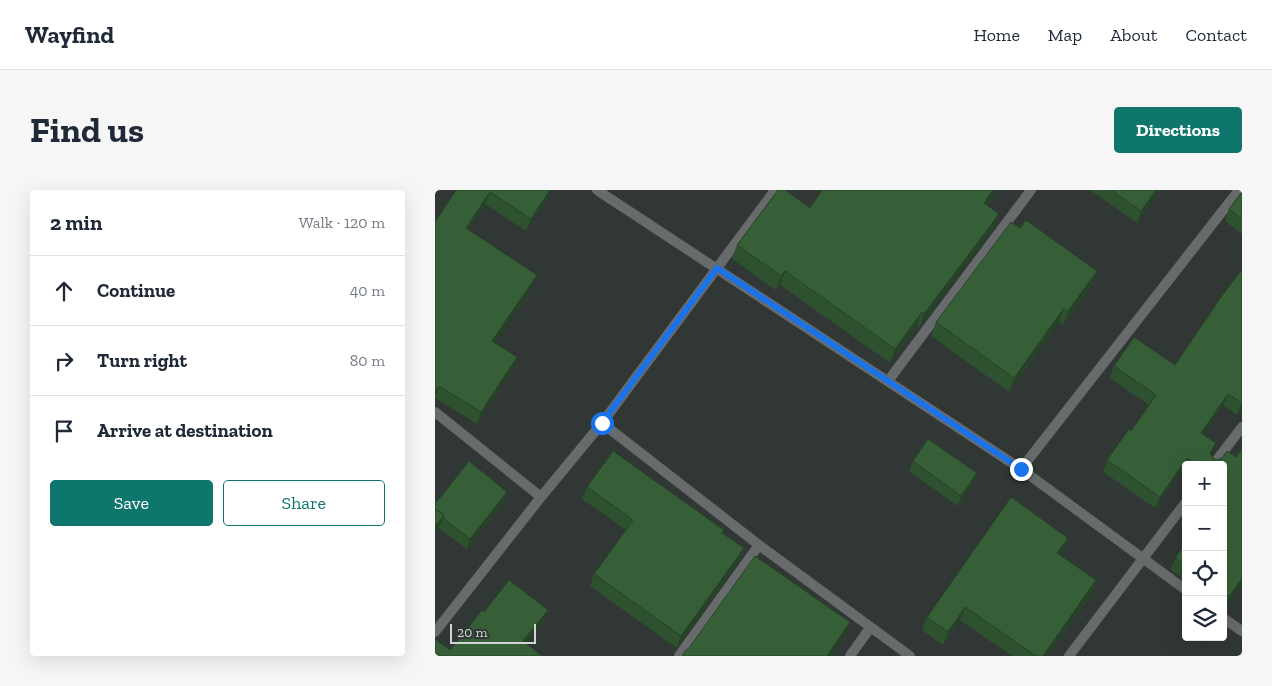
<!DOCTYPE html>
<meta charset="utf-8">
<style>
:root{--surface:#fff;--page:#f6f6f7;--text:#1f2937;--muted:#747a83;--line:#e0e1e3;--accent:#0f766e}
body{margin:0;font-family:"Zilla Slab",serif;background:var(--page);color:var(--text)}
.controls{position:absolute;right:15px;bottom:15px;display:grid;overflow:hidden;border-radius:5px;box-shadow:0 5px 20px #0002}
.controls button{width:45px;height:45px;display:grid;place-items:center;padding:0;border:0;border-bottom:1px solid var(--line);background:var(--surface);color:var(--text);font:25px sans-serif}
.scale{position:absolute;left:15px;bottom:12px;width:86px;box-sizing:border-box;padding-left:5px;border:2px solid #d1d5d3;border-top:0;font-size:14px;line-height:18px;white-space:nowrap;color:#d1d5d3;-webkit-text-stroke:4px #303734;paint-order:stroke}
.stop{position:absolute;width:15px;height:15px;margin:-11px;border:4px solid #1a73e8;border-radius:50%;background:#fff}
.stop.end{background:#1a73e8;border-color:#fff;box-shadow:0 1px 5px #0008}
.list{margin:0;padding:0;list-style:none}
h2{display:flex;justify-content:space-between;align-items:center;height:65px;margin:0;padding:0 20px;font-size:21px}
h2 small{font-size:16px;font-weight:400;color:var(--muted)}
.list li{display:grid;grid-template-columns:32px 1fr auto;gap:15px;align-items:center;box-sizing:border-box;height:70px;padding:0 20px;border-top:1px solid var(--line)}
.list b{display:block;font-size:19px;white-space:nowrap}
.list em{font-size:16px;font-style:normal;color:var(--muted)}
.actions{display:flex;gap:10px;padding:15px 20px}
.actions a{flex:1;padding:11px 0;border:1px solid var(--accent);border-radius:5px;text-align:center;font-size:18px;color:var(--accent)}
.actions .main{background:var(--accent);color:#fff}
.icon{flex:none;width:28px;height:28px;fill:none;stroke:currentColor;stroke-width:2;stroke-linecap:round;stroke-linejoin:round}
.map{position:relative;flex:none;width:807px;height:466px;overflow:hidden;border-radius:5px}
header{display:flex;align-items:center;gap:30px;box-sizing:border-box;height:70px;padding:0 25px;background:var(--surface);border-bottom:1px solid var(--line)}
header strong{font-size:24px}
nav{display:flex;gap:28px;margin-inline-start:auto;font-size:18px}
.intro{display:flex;align-items:center;justify-content:space-between;box-sizing:border-box;height:120px;padding:0 30px}
h1{margin:0;font-size:35px}
.button{padding:12px 22px;border-radius:5px;background:var(--accent);color:#fff;font-size:18px;font-weight:700}
main{display:flex;gap:30px;padding:0 30px}
aside{flex:1;background:var(--surface);border-radius:5px;box-shadow:0 5px 20px #0002}
.map>svg:first-child{display:block}
</style>
<header>
<strong>Wayfind</strong>
<nav><a>Home</a><a>Map</a><a>About</a><a>Contact</a></nav>
</header>
<div class="intro"><h1>Find us</h1><a class="button">Directions</a></div>
<main>
<aside>
<h2>2 min<small>Walk · 120 m</small></h2>
<ul class="list">
<li><svg class="icon" aria-label="ahead" viewBox="0 0 24 24"><path d="M12 20V5M6 11l6-6 6 6"/></svg><div><b>Continue</b></div><em>40 m</em></li>
<li><svg class="icon" aria-label="right" viewBox="0 0 24 24"><path d="M7 20v-9h11M14 6l5 5-5 5"/></svg><div><b>Turn right</b></div><em>80 m</em></li>
<li><svg class="icon" aria-label="arrive" viewBox="0 0 24 24"><path d="M6 21V4h12l-3 4 3 4H6"/></svg><div><b>Arrive at destination</b></div></li>
</ul>
<div class="actions"><a class="main">Save</a><a>Share</a></div>
</aside>
<div class="map">
<svg width="807" height="466" viewBox="0 0 807 466">
<rect width="100%" height="100%" fill="#303734"/>
<g fill="none" stroke-linecap="round" stroke-linejoin="round">
<path stroke="#686b6b" stroke-width="10" d="M 453,191 L 596,0
M 0,222 L 106,307
M 167,233 L 324,355 L 475,466
M 778,275 L 807,237
M 586,279 L 804,0
M 0,442 L 106,307 L 167,233 L 340,0
M 244,466 L 324,355
M 415,466 L 435,438
M 634,466 L 751,312"/>
<path stroke="#686b6b" stroke-width="10" d="M 162,0 L 586,279 L 751,400
M 788,428 L 807,441"/>
</g>
<path fill="#2e5230" d="M 21,0 L 114,6 L 91,41 L 50,14 L 33,40 L 97,97 L 60,153 L 82,167 L 77,179 L 42,234 L 0,208 L 0,32 Z
M 387,0 L 563,0 L 552,15 L 559,37 L 484,138 L 482,136 L 455,173 L 345,95 L 341,100 L 297,69 L 302,55 L 375,18 Z
M 655,0 L 725,0 L 702,33 Z
M 807,2 L 807,44 L 790,31 L 794,19 Z
M 585,38 L 662,81 L 658,94 L 628,135 L 624,132 L 574,202 L 496,146 L 501,132 Z
M 807,79 L 807,218 L 802,225 L 788,215 L 768,245 L 778,268 L 782,270 L 801,267 L 807,259 L 807,394 L 790,418 L 788,417 L 788,275 L 751,275 L 751,282 L 747,280 L 720,318 L 668,282 L 672,270 L 696,241 L 714,215 L 675,188 L 679,176 L 740,175 Z
M 478,271 L 542,283 L 538,293 L 523,316 L 474,281 Z
M 152,297 L 288,343 L 309,358 L 305,370 L 242,458 L 155,396 L 159,384 L 191,340 L 147,309 Z
M 72,302 L 68,312 L 32,359 L 4,338 L 0,314 Z
M 633,348 L 628,361 L 625,365 L 661,390 L 657,404 L 612,466 L 577,466 L 525,430 L 508,455 L 487,440 L 492,427 Z
M 751,352 L 751,391 L 736,380 L 740,368 Z"/>
<path fill="#264227" d="M 115,0 L 116,0 L 114,6 L 91,41 L 96,29 Z
M 558,0 L 563,0 L 544,26 L 549,13 Z
M 721,0 L 725,0 L 702,33 L 706,21 Z
M 55,2 L 50,14 L 27,51 L 31,38 Z
M 564,24 L 559,37 L 484,138 L 489,124 Z
M 350,81 L 345,95 L 341,100 L 346,86 Z
M 662,81 L 658,94 L 628,135 L 633,121 Z
M 102,85 L 97,97 L 53,164 L 57,151 Z
M 629,118 L 624,132 L 574,202 L 579,188 Z
M 487,122 L 482,136 L 455,173 L 460,159 Z
M 82,167 L 77,179 L 42,234 L 46,222 Z
M 4,196 L 0,207 L 0,201 Z
M 793,204 L 788,215 L 761,255 L 766,243 Z
M 807,213 L 807,218 L 802,225 Z
M 781,253 L 777,265 L 775,263 Z
M 752,268 L 747,280 L 720,318 L 725,307 Z
M 542,283 L 538,293 L 523,316 L 526,306 Z
M 72,302 L 68,312 L 32,359 L 35,349 Z
M 9,325 L 4,338 L 0,343 L 0,336 Z
M 633,348 L 628,361 L 617,376 L 622,363 Z
M 309,358 L 305,370 L 242,458 L 246,446 Z
M 807,388 L 807,394 L 790,418 L 794,407 Z
M 661,390 L 657,404 L 612,466 L 608,466 Z
M 530,417 L 525,430 L 508,455 L 513,442 Z
M 113,420 L 108,433 L 84,464 L 88,451 Z
M 415,432 L 411,444 L 396,466 L 392,466 Z"/>
<path fill="#365f38" stroke="#264227" d="M 21,0 L 115,0 L 96,29 L 55,2 L 31,38 L 102,85 L 57,151 L 82,167 L 46,222 L 4,196 L 0,201 L 0,32 Z
M 343,0 L 350,0 L 375,18 L 387,0 L 558,0 L 549,13 L 564,24 L 489,124 L 487,122 L 460,159 L 350,81 L 346,86 L 302,55 Z
M 676,0 L 721,0 L 706,21 Z
M 807,2 L 807,29 L 794,19 Z
M 591,30 L 662,81 L 633,121 L 629,118 L 579,188 L 501,132 L 576,32 L 585,38 Z
M 807,79 L 807,213 L 793,204 L 766,243 L 781,253 L 775,263 L 778,268 L 782,270 L 787,268 L 792,261 L 801,267 L 807,259 L 807,388 L 794,407 L 788,402 L 788,296 L 790,294 L 788,293 L 788,275 L 762,275 L 752,268 L 725,307 L 672,270 L 694,239 L 696,241 L 721,205 L 679,176 L 699,147 L 740,175 L 786,107 Z
M 493,249 L 542,283 L 526,306 L 478,271 Z
M 178,261 L 289,340 L 287,343 L 309,358 L 246,446 L 159,384 L 198,330 L 152,297 Z
M 34,271 L 72,302 L 35,349 L 8,328 L 9,325 L 0,319 L 0,314 Z
M 576,307 L 633,348 L 622,363 L 661,390 L 608,466 L 601,466 L 530,417 L 513,442 L 492,427 Z
M 0,319 L 9,325 L 0,336 Z
M 751,352 L 751,376 L 740,368 Z
M 320,366 L 415,432 L 392,466 L 247,466 L 250,461 L 254,458 Z
M 74,390 L 113,420 L 88,451 L 107,466 L 0,466 L 0,449 L 15,460 L 47,420 L 49,422 Z"/>
<g fill="none" stroke-linecap="round" stroke-linejoin="round">
<path stroke="#1a73e8" stroke-width="6" d="M 167,233 L 282,78 L 586,279"/>
</g>
</svg>
<div class="controls">
<button>+</button>
<button>−</button>
<button><svg class="icon" aria-label="locate" viewBox="0 0 24 24"><circle cx="12" cy="12" r="6"/><path d="M12 2v4M12 18v4M2 12h4M18 12h4"/></svg></button>
<button><svg class="icon" aria-label="layers" viewBox="0 0 24 24"><path d="M12 4l9 5-9 5-9-5zM3 14l9 5 9-5"/></svg></button>
</div>
<div class="scale">20 m</div>
<div class="stop" style="left:167px;top:233px"></div>
<div class="stop end" style="left:586px;top:279px"></div>
</div>
</main>
